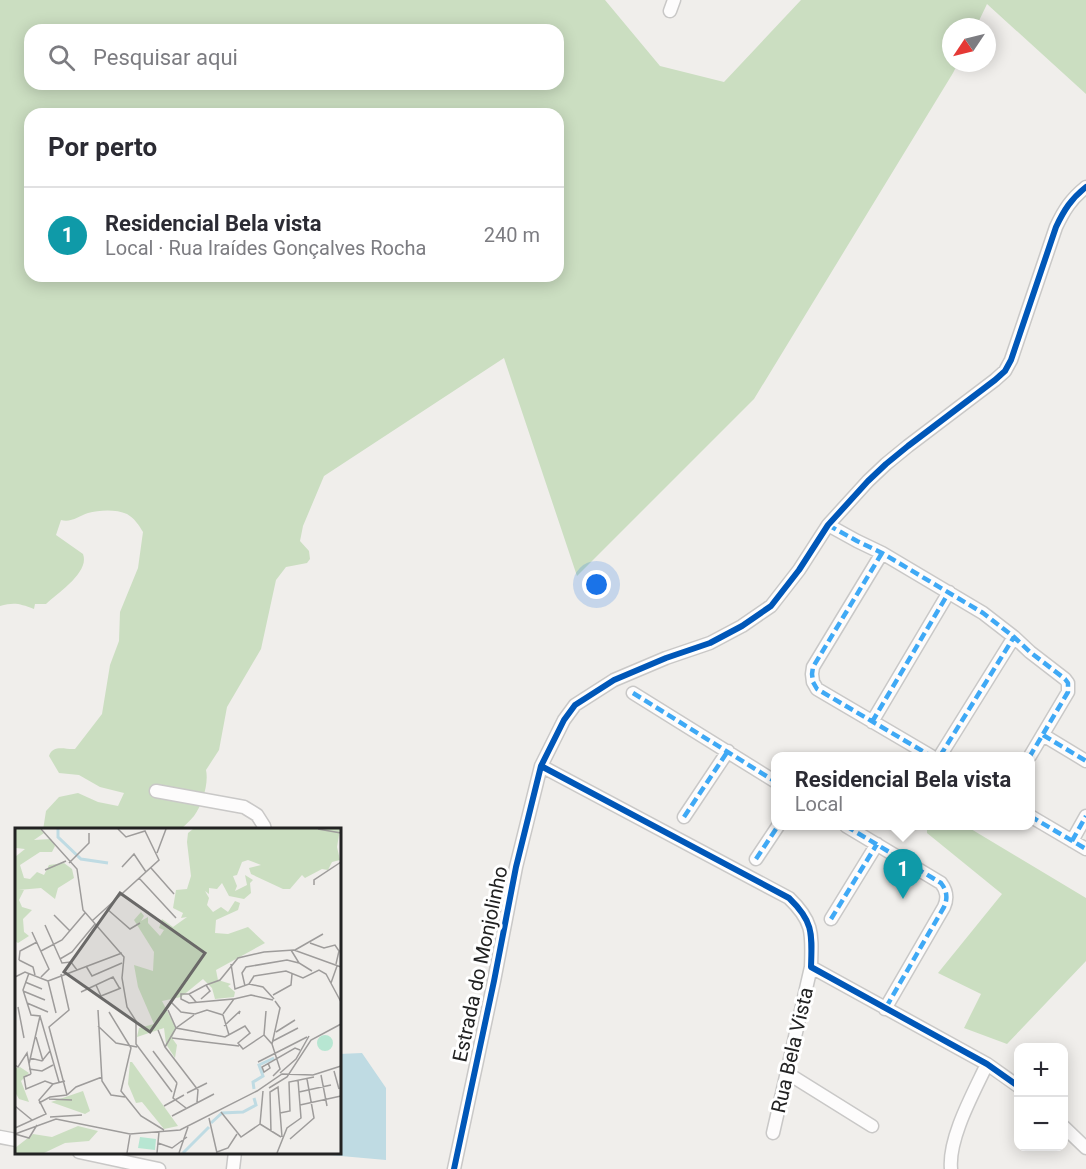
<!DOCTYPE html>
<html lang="pt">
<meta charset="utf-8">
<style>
:root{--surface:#fff;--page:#f7f7f7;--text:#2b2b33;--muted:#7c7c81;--line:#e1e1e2;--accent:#6a6968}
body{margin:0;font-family:Roboto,sans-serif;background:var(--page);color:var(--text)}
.controls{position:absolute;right:18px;bottom:18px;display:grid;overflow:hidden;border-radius:12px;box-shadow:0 3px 15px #0003}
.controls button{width:54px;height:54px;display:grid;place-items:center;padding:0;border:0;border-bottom:2px solid var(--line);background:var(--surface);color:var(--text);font:30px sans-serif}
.compass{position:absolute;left:942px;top:18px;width:54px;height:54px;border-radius:50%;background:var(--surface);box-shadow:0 3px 15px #0003;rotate:235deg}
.you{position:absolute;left:597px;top:585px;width:21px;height:21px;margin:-15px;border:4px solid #fff;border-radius:50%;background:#1a73e8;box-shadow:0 0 0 9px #1a73e833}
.badge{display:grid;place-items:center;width:39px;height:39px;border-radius:50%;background:var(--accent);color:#fff;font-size:20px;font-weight:700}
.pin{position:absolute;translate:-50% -50px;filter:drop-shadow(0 2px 3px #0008)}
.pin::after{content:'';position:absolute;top:32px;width:21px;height:18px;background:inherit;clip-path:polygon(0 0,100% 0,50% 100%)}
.popup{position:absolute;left:771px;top:752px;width:264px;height:78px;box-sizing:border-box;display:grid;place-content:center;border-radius:12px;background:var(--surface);filter:drop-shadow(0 2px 4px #0005);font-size:20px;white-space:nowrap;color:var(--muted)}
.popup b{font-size:22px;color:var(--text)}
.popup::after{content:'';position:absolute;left:50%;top:100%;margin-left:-12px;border:12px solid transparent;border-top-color:var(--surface)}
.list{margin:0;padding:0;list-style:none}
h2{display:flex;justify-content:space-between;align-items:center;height:78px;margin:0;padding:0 24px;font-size:26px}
h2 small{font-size:20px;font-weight:400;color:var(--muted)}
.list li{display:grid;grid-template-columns:39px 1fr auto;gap:18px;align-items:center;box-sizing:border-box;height:96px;padding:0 24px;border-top:2px solid var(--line)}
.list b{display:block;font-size:22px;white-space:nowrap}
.list p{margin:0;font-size:20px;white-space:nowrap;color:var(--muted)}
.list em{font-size:20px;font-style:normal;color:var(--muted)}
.icon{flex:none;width:33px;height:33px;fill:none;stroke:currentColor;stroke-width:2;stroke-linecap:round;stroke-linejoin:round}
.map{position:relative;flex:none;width:1086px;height:1169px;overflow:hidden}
.search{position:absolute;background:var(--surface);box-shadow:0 3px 15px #0003;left:24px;top:24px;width:540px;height:66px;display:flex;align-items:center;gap:15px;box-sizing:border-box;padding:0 21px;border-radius:18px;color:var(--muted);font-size:22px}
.panel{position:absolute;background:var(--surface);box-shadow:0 3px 15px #0003;left:24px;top:108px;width:540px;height:174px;border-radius:18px}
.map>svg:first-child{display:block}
</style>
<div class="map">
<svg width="1086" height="1169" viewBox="0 0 1086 1169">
<rect width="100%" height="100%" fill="#f0eeeb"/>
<path fill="#cbdec1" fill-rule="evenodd" d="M 0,0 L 605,0 L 660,66 L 724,82 L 801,0 L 1086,0 L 1086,94 L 987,4 L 976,27 L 951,27 L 951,63 L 958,63 L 953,73 L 754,399 L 577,576 L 504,358 L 324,476 L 303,526 L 300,541 L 309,551 L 310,559 L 307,563 L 286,567 L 276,580 L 261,649 L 227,707 L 219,750 L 206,770 C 209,784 202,805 194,816 C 190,821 185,825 180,830 L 43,830 L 46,811 L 59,797 L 78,793 L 98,802 L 118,806 L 124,793 L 100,787 L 79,775 L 59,773 L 49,756 C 53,744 66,750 75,749 L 102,714 L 110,665 L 119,641 L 120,612 L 138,568 L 143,532 C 139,525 134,518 127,514 C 116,509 99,510 88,513 C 79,516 71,523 61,520 L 56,535 L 83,554 C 90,572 58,593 46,604 L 35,604 L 34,609 C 20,604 15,602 0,606 ZM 30,30 L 558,30 L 558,84 L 30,84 ZM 30,114 L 558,114 L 558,276 L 30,276 Z
M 927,826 L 966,826 L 1086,898 L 1086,961 L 1007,1044 L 964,1028 L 981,994 L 938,973 L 1002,894 L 927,833 Z"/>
<path fill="#bfdbe3" d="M 362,1053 L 386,1088 L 386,1160 L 307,1153 L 339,1152 L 339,1054 Z"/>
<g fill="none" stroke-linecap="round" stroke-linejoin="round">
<g stroke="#c9c8c7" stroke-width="15">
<path id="street" d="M 670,11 L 674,0
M 828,525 L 857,541 L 882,553 L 983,613 L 1014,637 L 1030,652 L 1065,679 L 1068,683 L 1068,692 L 1030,756
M 882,553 L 813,667 L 812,674 L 813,682 L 817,689 L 931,756
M 633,693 L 776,782
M 872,722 L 949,592
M 1043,735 L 1086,761
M 940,756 L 1014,637
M 541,766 L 789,898 C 814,922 812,934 811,967 L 987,1064 L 1018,1086
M 156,791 L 244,807 L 257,815 L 264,826 L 265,830
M 1030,816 L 1086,849
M 684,817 L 728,751
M 846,826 L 941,883 C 947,891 948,898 944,907 L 885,1009
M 1072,841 L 1086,816
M 756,859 L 778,826
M 831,919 L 877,844
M 787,1073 L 872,1126
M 1064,1127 L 1086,1148
M 773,1133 L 811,967
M 0,1137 L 16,1140
M 79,1152 L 159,1169
M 233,1169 L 235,1152
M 454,1169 L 494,981 L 516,867 L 541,766 L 564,720 L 575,705 L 614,680 L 666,658 L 710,643 L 742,626 L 771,606 L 799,570 L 828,525 L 868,481 L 886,464 L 908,446 L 995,380 L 1005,371 L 1011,360 L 1056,227 C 1064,210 1071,199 1086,187
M 951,1169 C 948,1138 974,1092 987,1064"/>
</g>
<use href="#street" stroke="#fdfcfc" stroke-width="12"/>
<path stroke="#3fa9f5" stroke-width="4.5" stroke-dasharray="9 4.5" stroke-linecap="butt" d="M 828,525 L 857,541 L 882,553 L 983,613 L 1014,637 L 1030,652 L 1065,679 L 1068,683 L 1068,692 L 1030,756
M 882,553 L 813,667 L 812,674 L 813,682 L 817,689 L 931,756
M 633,693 L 776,782
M 872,722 L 949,592
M 1043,735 L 1086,761
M 940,756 L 1014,637
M 1030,816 L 1086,849
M 684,817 L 728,751
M 846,826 L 941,883 C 947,891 948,898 944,907 L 885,1009
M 1072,841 L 1086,816
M 756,859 L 778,826
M 831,919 L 877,844"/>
<g stroke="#fff" stroke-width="10">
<path id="cycleway" d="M 541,766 L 789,898 C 814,922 812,934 811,967 L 987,1064 L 1018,1086
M 454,1169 L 494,981 L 516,867 L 541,766 L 564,720 L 575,705 L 614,680 L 666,658 L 710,643 L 742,626 L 771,606 L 799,570 L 828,525 L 868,481 L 886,464 L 908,446 L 995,380 L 1005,371 L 1011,360 L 1056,227 C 1064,210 1071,199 1086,187"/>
</g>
<use href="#cycleway" stroke="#0057b8" stroke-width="6"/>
</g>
<g text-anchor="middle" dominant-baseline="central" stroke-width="6" stroke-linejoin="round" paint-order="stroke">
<g font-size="20" fill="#222" stroke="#fff">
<text transform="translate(480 964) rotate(-78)">Estrada do Monjolinho</text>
<text transform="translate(792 1050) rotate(-77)">Rua Bela Vista</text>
</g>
</g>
<g transform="translate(15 828)">
<rect width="326" height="326" fill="#f0eeeb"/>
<path d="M 0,1 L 25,1 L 29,5 L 19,12 L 36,11 L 40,18 L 37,24 L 25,24 L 5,37 L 9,50 L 15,51 L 22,44 L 29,47 L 34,37 L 49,35 L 57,41 L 59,50 L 43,60 L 40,71 L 26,60 L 3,62 L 9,62 L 4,72 L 7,79 L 17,82 L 8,91 L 9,104 L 14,108 L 3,115 L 0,113 L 0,29 L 10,21 L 1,20 ZM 178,1 L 325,1 L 322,19 L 325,32 L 317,34 L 313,42 L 307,41 L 290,50 L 287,47 L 275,61 L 268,61 L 236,46 L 234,40 L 246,37 L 233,32 L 227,34 L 222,47 L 218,48 L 222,58 L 220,63 L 232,57 L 230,47 L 238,52 L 235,55 L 236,65 L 229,71 L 214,68 L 207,55 L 202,61 L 194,60 L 194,66 L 190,63 L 194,70 L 192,77 L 198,84 L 206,79 L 213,84 L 220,73 L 225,75 L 223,82 L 201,92 L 200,105 L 213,106 L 233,99 L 250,115 L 201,142 L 203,152 L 216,156 L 213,158 L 220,164 L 219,169 L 200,171 L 197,160 L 188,151 L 166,169 L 147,173 L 161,200 L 157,210 L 162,217 L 160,230 L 151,216 L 149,200 L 122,209 L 124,200 L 139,196 L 123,159 L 119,137 L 138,143 L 139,124 L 119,92 L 126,84 L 129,88 L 126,93 L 133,89 L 133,95 L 145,108 L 149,102 L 144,100 L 147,91 L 158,99 L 172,89 L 166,90 L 168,85 L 158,80 L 161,62 L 172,61 L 176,48 L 172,14 L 173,5 ZM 115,234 L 117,234 L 163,298 L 149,301 L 127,274 L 121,275 L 113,256 ZM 5,239 L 14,245 L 6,253 L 14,274 L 4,271 L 0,264 L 0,240 ZM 68,263 L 75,283 L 70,286 L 36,274 ZM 63,298 L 83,303 L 74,313 L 50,315 L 29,325 L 0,325 L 0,320 L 18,306 L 37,309 Z" fill="#cbdec1"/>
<path d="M302 215a8 8 0 1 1 16 0a8 8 0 1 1-16 0ZM 125,309 L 141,311 L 140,322 L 123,320 Z" fill="#b7e6d2"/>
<path fill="none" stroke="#bfdbe3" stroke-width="3" d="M 43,1 L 43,9 L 66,31 L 93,35M 239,261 L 238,254 L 248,248 L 244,237 L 259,230M 196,295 L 207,285 L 228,284 L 241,277 L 239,270M 168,325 L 194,299"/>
<path fill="none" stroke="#9e9c9b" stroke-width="1.5" d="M 26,1 L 62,41 L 68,82 L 109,129 L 107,150 L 112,179 L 121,193 L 121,216 L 157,264M 303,1 L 326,5M 142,25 L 151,1M 54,35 L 74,15 L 74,5M 107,39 L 119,26 L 131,44M 136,40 L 159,66M 30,42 L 51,33M 124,50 L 161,90M 299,57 L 299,52 L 326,34M 92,81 L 115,101 L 125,95M 39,87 L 55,103M 77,93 L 144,32 L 130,3 L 111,9 L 103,1M 30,97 L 47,135 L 56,134 L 62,142M 17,104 L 34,141 L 26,149M 295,115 L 309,120 L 320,117 L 324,123 L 321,136M 276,122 L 284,135 L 297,143M 280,122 L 308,106M 26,123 L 47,112 L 70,85M 45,131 L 57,124 L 80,96M 4,132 L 5,123 L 22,114M 4,132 L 18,139 L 20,147M 216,136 L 220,161 L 234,156 L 248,159 L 259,171M 71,138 L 77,148 L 107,135M 14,145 L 8,162 L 16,187 L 25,188 L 14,236M 46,146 L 54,182 L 34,199 L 52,267M 0,149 L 10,144 L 33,153M 10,154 L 27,161M 316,155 L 322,138M 234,156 L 239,148 L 271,143 L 288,150 L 304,142 L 311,146 L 326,174M 81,157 L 86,168 L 106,160M 191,157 L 205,152 L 223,130 L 249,124 L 279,122 L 326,139M 230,158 L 227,145 L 231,139 L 272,132 L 284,135M 8,163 L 30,172M 66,164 L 98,149 L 105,161M 174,166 L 166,166 L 166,171 L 174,175 L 219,171 L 208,186M 258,167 L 276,157 L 277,146M 219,171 L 236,167 L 258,172M 155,173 L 166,184 L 180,186 L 192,182 L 208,187M 181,174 L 174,166 L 191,157 L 195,163 L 186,171M 12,175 L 33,184M 3,179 L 9,210M 83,182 L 87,253 L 96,267 L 110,269M 153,182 L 161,200 L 210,209 L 230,198 L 235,205 L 223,215 L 228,221 L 249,207M 251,183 L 249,207 L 257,216M 94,184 L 116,220 L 106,263 L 126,288 L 149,302M 41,185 L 33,153 L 107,125M 208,187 L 214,207M 25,188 L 44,254M 83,198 L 101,215 L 122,219M 209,198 L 225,183 L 224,186M 143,202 L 150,219 L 183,262 L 182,274M 261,204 L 280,192M 21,209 L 28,233M 157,210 L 224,218M 258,213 L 283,200M 150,219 L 161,200 L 179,187M 138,223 L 162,255M 15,230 L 27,233 L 35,223M 243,234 L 292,209M 253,235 L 255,240 L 249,244 L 247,239 L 280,220 L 285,222M 0,237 L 3,239 L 12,225 L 16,246M 14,241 L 27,243 L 38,237M 319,243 L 324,261M 265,245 L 281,231 L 294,208M 16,246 L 9,249 L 11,261 L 30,253 L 38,256M 306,247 L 312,278M 258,248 L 265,241 L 257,216 L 265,180 L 260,173M 162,255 L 158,270 L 171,280M 254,260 L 272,249 L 296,212 L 326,196M 284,264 L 316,257M 172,265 L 192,255M 52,267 L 61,259 L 87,249M 34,271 L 57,272M 24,275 L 35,269 L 52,267M 285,277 L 326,268M 0,278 L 17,292M 149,278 L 169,267M 206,284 L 226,309 L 245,296M 265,285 L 275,283 L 274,254 L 299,249M 157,288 L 199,266M 35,289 L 67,287M 194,290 L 202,325M 245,296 L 248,263M 245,296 L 266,309M 0,300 L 31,286 L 24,272 L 38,256 L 50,253M 256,304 L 255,264 L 263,259 L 267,309M 0,306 L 41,291 L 115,306 L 165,302 L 242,263 L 267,246 L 298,247 L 326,238M 0,306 L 14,310 L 22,297M 275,311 L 299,290 L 292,251M 143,315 L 157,320 L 172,309M 202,324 L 213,320 L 222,306M 112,325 L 115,307M 142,325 L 144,304M 164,325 L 173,299M 262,325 L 272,300 L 286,290 L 283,252"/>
<path fill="#6a6968" fill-opacity="0.15" stroke="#6a6968" stroke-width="3" d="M 105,65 L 190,125 L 135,204 L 49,144 Z"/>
<rect width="326" height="326" fill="none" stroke="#222" stroke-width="3"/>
</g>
</svg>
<div class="controls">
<button>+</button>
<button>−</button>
</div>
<svg class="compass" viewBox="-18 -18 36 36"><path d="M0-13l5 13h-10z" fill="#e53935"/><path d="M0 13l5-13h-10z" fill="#7c7c81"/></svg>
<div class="you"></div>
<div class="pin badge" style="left:903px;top:899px;background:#0f9aa8">1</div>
<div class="popup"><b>Residencial Bela vista</b>Local</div>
<div class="search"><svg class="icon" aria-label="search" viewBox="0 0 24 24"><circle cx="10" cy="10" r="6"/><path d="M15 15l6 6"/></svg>Pesquisar aqui</div>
<section class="panel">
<h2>Por perto<small></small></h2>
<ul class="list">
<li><span class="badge" style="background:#0f9aa8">1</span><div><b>Residencial Bela vista</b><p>Local · Rua Iraídes Gonçalves Rocha</p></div><em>240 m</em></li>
</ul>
</section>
</div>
